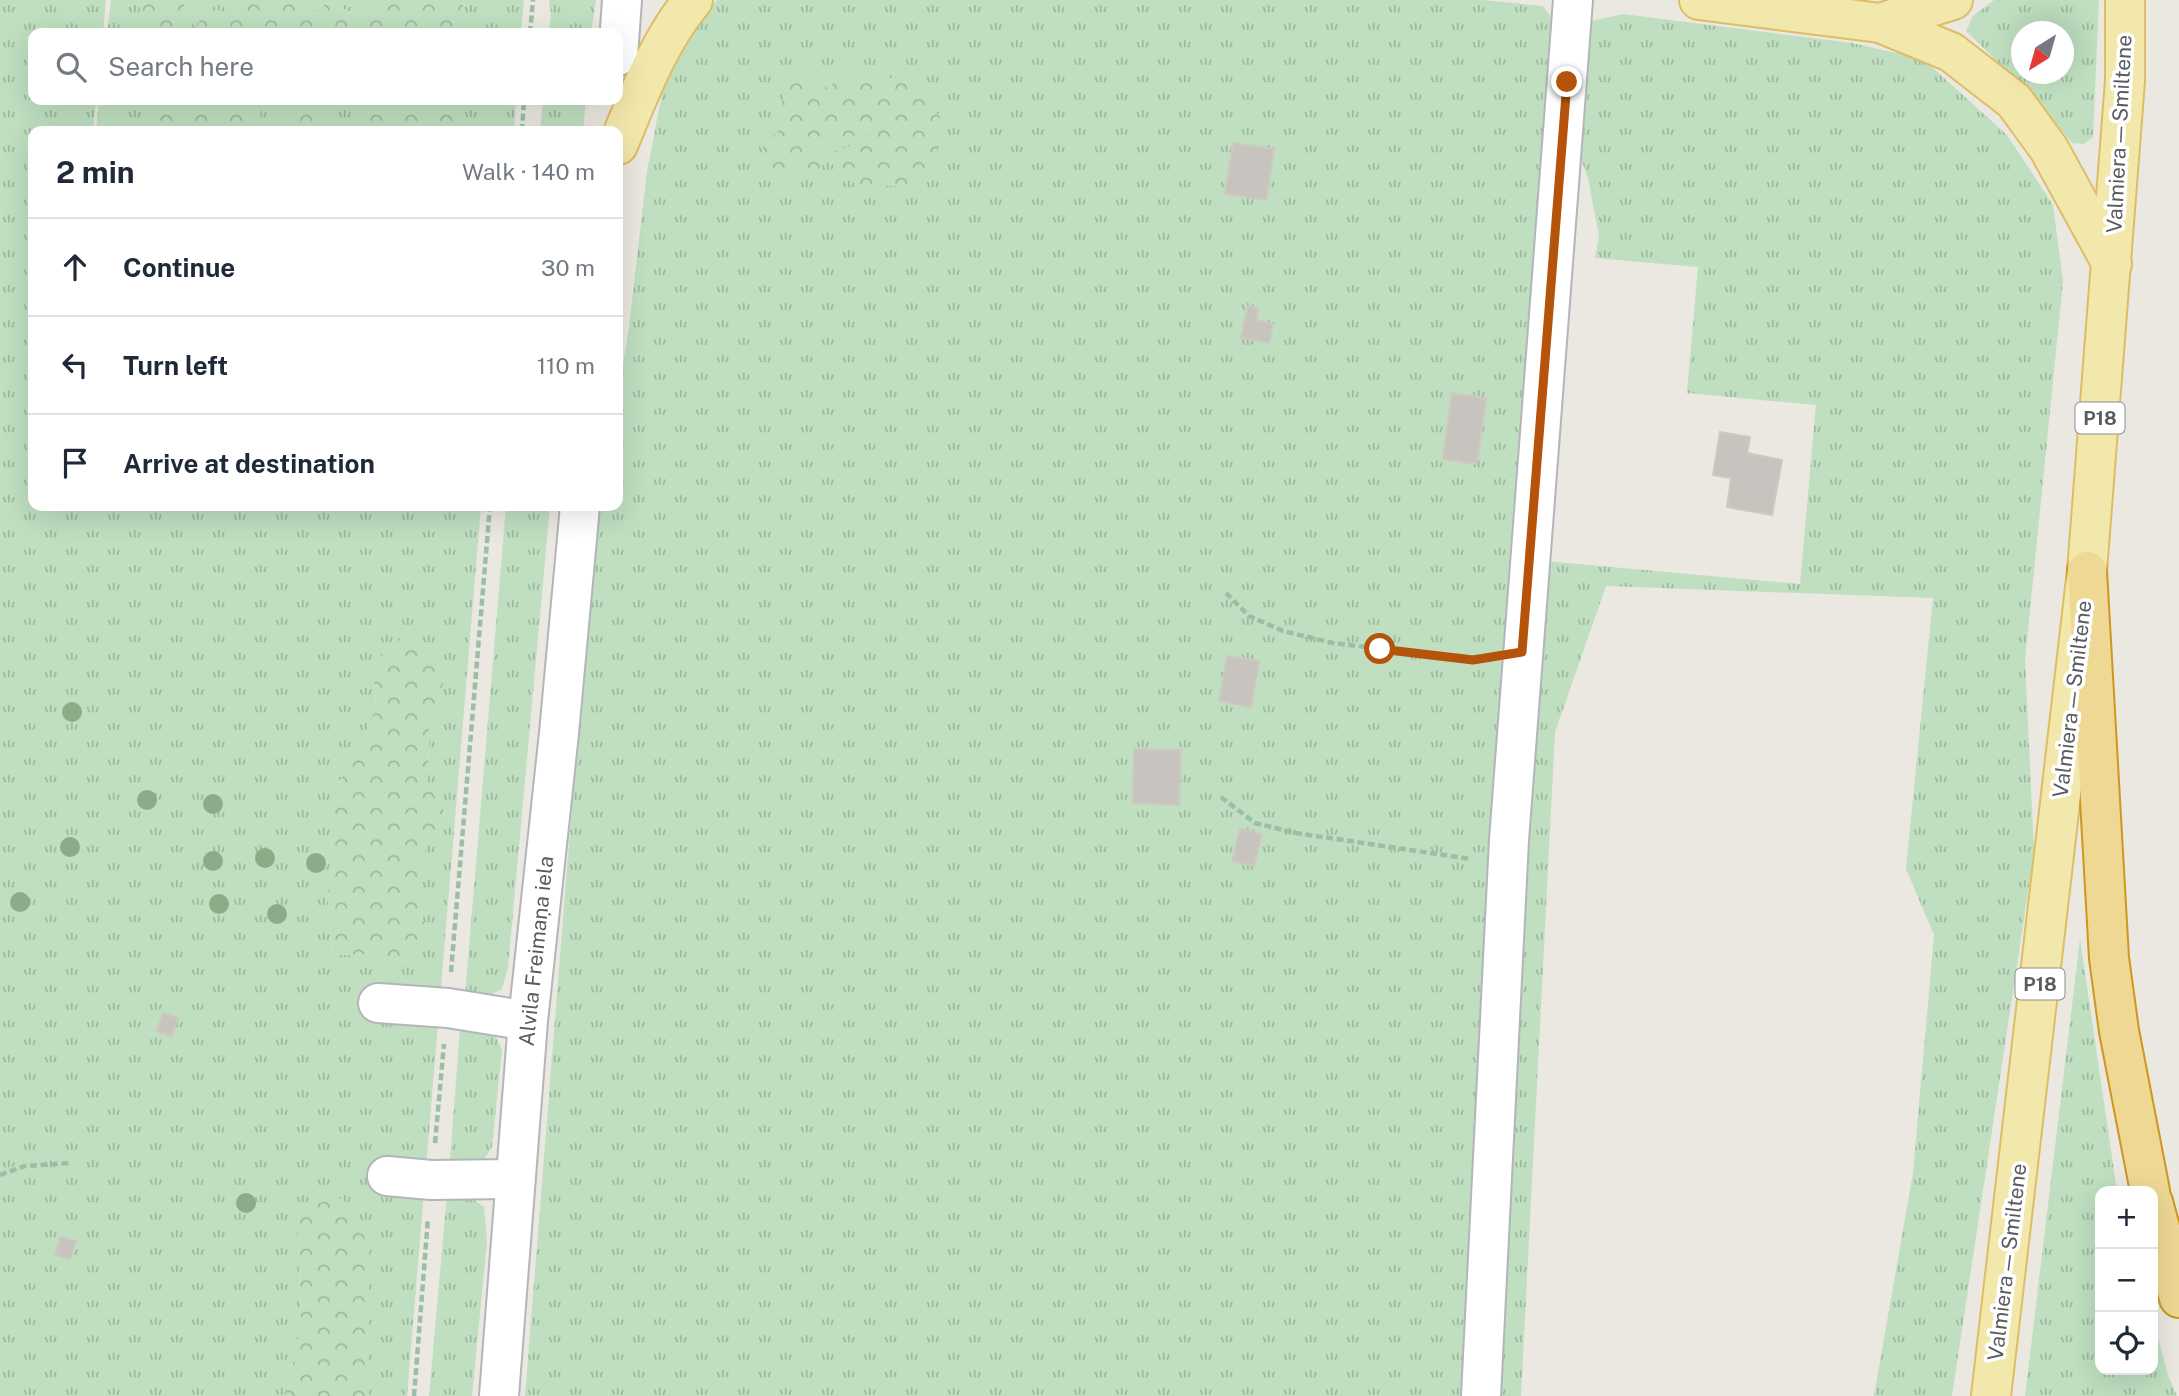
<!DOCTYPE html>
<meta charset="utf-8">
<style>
:root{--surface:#fff;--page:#f6f6f7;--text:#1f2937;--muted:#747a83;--line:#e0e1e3}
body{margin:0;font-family:"Public Sans",sans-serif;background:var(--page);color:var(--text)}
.controls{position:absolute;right:21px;bottom:21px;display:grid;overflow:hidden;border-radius:14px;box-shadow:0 7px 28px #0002}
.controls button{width:63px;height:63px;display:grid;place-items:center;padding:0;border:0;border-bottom:2px solid var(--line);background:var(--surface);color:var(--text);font:35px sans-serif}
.compass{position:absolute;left:2011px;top:21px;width:63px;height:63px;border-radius:50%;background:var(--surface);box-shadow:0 7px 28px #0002;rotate:217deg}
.stop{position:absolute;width:21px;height:21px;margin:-16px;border:5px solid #b45309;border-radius:50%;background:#fff}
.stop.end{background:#b45309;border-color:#fff;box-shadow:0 2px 7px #0008}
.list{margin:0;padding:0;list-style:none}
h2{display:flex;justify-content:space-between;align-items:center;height:91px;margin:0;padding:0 28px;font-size:30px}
h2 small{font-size:23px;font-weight:400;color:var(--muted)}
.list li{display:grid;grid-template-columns:46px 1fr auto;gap:21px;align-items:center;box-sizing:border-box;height:98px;padding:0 28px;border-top:2px solid var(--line)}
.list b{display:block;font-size:26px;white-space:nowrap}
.list em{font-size:23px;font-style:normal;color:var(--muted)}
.icon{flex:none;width:38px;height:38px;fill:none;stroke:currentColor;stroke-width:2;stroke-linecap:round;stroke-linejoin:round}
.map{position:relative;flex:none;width:2179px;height:1396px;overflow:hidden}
.search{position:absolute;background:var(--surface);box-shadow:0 7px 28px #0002;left:28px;top:28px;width:595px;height:77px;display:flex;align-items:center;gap:18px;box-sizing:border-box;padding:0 24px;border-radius:14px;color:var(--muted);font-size:26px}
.panel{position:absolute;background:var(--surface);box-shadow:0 7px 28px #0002;left:28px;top:126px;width:595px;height:385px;border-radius:14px}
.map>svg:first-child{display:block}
</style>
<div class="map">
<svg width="2179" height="1396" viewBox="0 0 2179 1396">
<defs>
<pattern id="grass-tufts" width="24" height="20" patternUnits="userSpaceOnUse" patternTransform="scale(1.75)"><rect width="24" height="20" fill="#bfdfc0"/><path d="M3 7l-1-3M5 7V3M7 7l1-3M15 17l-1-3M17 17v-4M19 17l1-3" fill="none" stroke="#9eb89f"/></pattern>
<pattern id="forest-crowns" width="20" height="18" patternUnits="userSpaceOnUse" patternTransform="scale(1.75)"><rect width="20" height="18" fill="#bfdfc0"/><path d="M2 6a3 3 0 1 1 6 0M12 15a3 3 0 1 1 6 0" fill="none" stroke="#9eb89f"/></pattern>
</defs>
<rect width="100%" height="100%" fill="#eae8e0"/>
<path fill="url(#grass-tufts)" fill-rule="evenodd" d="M 0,0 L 106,0 L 103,33 L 33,33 L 33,100 L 96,100 L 93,131 L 33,131 L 33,506 L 481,506 L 407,1396 L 369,1396 L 369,1253 L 372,1236 L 297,1208 L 301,1324 L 286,1396 L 0,1396 ZM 373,665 L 447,671 L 429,727 L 428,784 L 445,813 L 425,851 L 415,897 L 428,933 L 412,963 L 368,954 L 333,955 L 328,898 L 333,818 L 339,782 L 362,745 L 376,706 Z
M 111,0 L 238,0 L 239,9 L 230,33 L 107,33 Z
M 317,0 L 378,0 L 379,1 L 360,16 L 328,2 L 318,12 Z
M 462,0 L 524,0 L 521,33 L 467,33 Z
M 549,0 L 596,0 L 591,33 L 549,33 L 551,14 Z
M 717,0 L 1483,0 L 1543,6 L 1556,24 L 1509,560 L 1545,561 L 1800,584 L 1816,405 L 1687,393 L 1698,267 L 1595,258 L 1599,236 L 1588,178 L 1573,137 L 1585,44 L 1592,21 L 1623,14 L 1852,43 L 1923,59 L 2007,135 L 2053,205 L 2063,281 L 2025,660 L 2034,852 L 1952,1396 L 1874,1396 L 1913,1173 L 1934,935 L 1906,869 L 1933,598 L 1606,586 L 1555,732 L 1521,1396 L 525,1396 L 592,555 L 600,506 L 618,506 L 618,396 L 629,327 L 647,171 L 669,58 Z
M 1994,0 L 2099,0 L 2093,137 L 2084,144 L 2072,143 L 2037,100 L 1966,31 L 1973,16 ZM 2022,32 L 2064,32 L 2064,74 L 2022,74 Z
M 99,100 L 376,100 L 356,131 L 96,131 Z
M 459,100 L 516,100 L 514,131 L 472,131 Z
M 543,100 L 586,100 L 583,131 L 540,131 Z
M 506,506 L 550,506 L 508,967 L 502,989 L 486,997 L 465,995 Z
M 2080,939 L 2117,1191 L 2100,1191 L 2100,1370 L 2153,1370 L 2153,1319 L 2168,1375 L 2177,1396 L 2025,1396 Z
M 460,1028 L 494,1034 L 502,1049 L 492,1147 L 483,1161 L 450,1160 Z
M 447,1194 L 467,1195 L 484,1207 L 487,1241 L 472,1396 L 429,1396 Z"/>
<path fill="url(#forest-crowns)" d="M 139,0 L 185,0 L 182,23 L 175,33 L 143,33 Z
M 238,0 L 317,0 L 318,11 L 328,2 L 360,16 L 378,0 L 462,0 L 467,33 L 195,33 L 200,19 L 212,9 L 236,14 L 239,9 Z
M 837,72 L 860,77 L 908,78 L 940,117 L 937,155 L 924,176 L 907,187 L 856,184 L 836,175 L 832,160 L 835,151 L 859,143 L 870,134 L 831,138 C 818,156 828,163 818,180 L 791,176 L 757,163 L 764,145 L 784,125 L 781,105 L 791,75 L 816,76 L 830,91 Z
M 155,100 L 261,100 L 260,131 L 163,131 Z
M 298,100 L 318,100 L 328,131 L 287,131 Z
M 376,100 L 459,100 L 472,131 L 356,131 Z
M 406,632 L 447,671 L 429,727 L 428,784 L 445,813 L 425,851 L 415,897 L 428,933 L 412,963 L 368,954 L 333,955 L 328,898 L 333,817 L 339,782 L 362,745 L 376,706 L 373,665 L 388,646 Z
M 342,1198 L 372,1236 L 369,1253 L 369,1396 L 286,1396 L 301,1324 L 297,1208 Z"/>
<path fill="#c7c4bf" stroke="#cdc9bf" stroke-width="2" d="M 1233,143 L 1274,149 L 1266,200 L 1225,194 Z
M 1248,306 L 1259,309 L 1256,320 L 1273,324 L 1269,343 L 1241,337 Z
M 1452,393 L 1486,398 L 1477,464 L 1443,459 Z
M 1720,432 L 1750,437 L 1747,453 L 1782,460 L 1772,515 L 1727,507 L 1731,478 L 1713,475 Z
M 1227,656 L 1259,661 L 1251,707 L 1219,701 Z
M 1134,749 L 1181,750 L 1179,805 L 1133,803 Z
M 1240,829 L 1262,834 L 1254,866 L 1232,861 Z
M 163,1013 L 178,1018 L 172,1036 L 157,1031 Z
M 60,1237 L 76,1241 L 70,1259 L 55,1255 Z"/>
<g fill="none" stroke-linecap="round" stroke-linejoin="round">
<g stroke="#b3b5b9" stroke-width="42">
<path id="minor" d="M 618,56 L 622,0
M 378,1003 L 448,1008 L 528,1021
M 387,1176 L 431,1180 L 516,1179
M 499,1396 L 528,1021 L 559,733 L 580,506
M 1481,1396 L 1509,840 L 1573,0"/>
</g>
<g stroke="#ddbd65" stroke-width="42">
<path id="major" d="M 1699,0 L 1880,23 L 1951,52 L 2014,101 L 2049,149 L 2112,264
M 1880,23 L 1953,0
M 618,145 C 639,95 658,42 693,0
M 1991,1396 L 2087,571 L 2125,81 L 2125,0"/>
</g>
<g stroke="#cd981d" stroke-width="42">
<path id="highway" d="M 2087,571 L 2109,958 L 2119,1031 L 2150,1191
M 2153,1202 L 2179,1298"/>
</g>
<path stroke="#9abfa5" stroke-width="4.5" stroke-dasharray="7 3.5" stroke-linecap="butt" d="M 530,33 L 533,0
M 522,131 L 524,100
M 1226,593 L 1249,616 L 1283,631 L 1333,643 L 1473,660 L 1487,658
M 1221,797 L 1255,823 L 1296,833 L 1471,859
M 451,972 L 490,506
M 435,1143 L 444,1044
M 0,1175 L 25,1166 L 71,1163
M 414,1396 L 428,1218"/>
<use href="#minor" stroke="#fff" stroke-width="38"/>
<use href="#major" stroke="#f3e8ab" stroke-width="38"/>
<use href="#highway" stroke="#eed893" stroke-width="38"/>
</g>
<g fill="#8bab89">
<circle cx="72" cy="712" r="10"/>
<circle cx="147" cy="800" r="10"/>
<circle cx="213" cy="804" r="10"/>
<circle cx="70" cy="847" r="10"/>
<circle cx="265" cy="858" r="10"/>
<circle cx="213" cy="861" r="10"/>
<circle cx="316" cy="863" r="10"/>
<circle cx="20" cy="902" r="10"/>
<circle cx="219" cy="904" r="10"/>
<circle cx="277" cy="914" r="10"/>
<circle cx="246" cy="1203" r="10"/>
</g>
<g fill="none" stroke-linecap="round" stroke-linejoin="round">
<path stroke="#b45309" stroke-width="9" d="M 1380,649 L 1473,660 L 1522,652 L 1567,82"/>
</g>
<g text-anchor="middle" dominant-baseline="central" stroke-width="7" stroke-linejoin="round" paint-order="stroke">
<g fill="#fff" stroke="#8b8c8f" stroke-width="2">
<rect x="2075.5" y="402.5" width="49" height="31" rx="5"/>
<rect x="2015.5" y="968.5" width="49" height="31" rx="5"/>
</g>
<g font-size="19" font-weight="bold" fill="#595b5f">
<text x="2100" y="418">P18</text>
<text x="2040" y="984">P18</text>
</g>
<g font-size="21" fill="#595b5f" stroke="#fff">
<text transform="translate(2119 134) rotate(-87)">Valmiera — Smiltene</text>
<text transform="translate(2072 699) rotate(-83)">Valmiera — Smiltene</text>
<text transform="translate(536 951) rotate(-84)">Alvila Freimaņa iela</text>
<text transform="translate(2007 1262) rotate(-83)">Valmiera — Smiltene</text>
</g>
</g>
</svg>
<div class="controls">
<button>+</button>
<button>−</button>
<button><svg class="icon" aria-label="locate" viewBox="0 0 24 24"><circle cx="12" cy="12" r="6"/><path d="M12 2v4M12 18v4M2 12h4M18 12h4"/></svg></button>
</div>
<svg class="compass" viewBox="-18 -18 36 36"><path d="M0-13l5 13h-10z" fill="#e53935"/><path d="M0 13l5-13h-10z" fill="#747a83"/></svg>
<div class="stop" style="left:1380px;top:649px"></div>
<div class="stop end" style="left:1567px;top:82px"></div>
<div class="search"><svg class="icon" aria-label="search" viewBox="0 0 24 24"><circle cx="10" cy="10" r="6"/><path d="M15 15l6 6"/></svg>Search here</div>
<section class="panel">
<h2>2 min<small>Walk · 140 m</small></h2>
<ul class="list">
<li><svg class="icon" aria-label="ahead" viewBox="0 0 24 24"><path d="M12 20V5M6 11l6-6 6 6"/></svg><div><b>Continue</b></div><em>30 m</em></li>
<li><svg class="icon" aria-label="left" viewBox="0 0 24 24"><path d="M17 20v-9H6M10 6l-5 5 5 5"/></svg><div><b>Turn left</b></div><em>110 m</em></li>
<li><svg class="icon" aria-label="arrive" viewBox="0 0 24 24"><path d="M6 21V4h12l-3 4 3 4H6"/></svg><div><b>Arrive at destination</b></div></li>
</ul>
</section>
</div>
